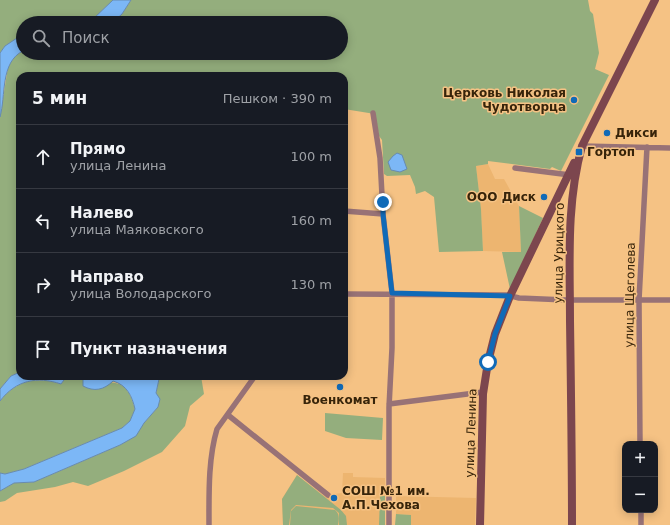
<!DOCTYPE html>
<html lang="ru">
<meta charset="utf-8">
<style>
:root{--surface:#171b24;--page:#20242c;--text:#f1f3f6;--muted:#9ea1a6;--line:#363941}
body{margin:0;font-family:"DejaVu Sans",sans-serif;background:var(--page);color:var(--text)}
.controls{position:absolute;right:12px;bottom:12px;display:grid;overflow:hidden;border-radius:8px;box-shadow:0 2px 10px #0003}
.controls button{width:36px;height:36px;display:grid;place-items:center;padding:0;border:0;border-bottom:1px solid var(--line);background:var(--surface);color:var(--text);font:20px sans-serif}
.stop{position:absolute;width:12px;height:12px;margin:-9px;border:3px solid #106ab7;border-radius:50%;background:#fff}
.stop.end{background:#106ab7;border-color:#fff;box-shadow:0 1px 4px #0008}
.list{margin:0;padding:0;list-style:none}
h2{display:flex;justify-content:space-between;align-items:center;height:52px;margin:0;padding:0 16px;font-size:17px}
h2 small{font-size:13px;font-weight:400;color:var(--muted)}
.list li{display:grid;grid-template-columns:26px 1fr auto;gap:12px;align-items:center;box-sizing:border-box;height:64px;padding:0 16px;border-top:1px solid var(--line)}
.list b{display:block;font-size:15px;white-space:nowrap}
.list p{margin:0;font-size:13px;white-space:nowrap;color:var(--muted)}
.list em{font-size:13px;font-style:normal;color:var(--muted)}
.icon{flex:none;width:22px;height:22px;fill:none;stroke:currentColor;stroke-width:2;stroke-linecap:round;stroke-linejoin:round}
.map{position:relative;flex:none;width:670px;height:525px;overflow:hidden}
.search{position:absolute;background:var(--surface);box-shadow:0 2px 10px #0003;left:16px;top:16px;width:332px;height:44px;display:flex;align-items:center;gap:10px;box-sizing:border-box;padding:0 14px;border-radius:22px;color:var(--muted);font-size:15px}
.panel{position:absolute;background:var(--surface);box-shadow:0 2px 10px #0003;left:16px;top:72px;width:332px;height:308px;border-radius:12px}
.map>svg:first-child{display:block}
</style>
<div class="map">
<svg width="670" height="525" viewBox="0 0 670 525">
<rect width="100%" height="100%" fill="#f5c284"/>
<path fill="#edb570" d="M 488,164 L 495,179 L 504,179 L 519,206 L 521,252 L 483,251 L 481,209 L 476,166 Z
M 343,473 L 353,473 L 353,477 L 385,478 L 385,525 L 283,525 L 282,499 L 297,475 L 326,497 L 334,494 L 342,493 Z
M 396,496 L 476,498 L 475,525 L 411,525 L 411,515 L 396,514 Z"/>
<path fill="#94ae7d" d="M 0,0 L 113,0 L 92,20 L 86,23 L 23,23 L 23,34 L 5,46 L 0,53 Z
M 131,0 L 588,0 L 590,11 L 593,14 L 599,53 L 595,69 L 609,75 L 561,171 L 552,167 L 550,169 L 488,161 L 488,164 L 476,166 L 481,209 L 483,251 L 439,252 L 434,197 L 425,191 L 416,194 L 415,187 L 410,175 L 387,176 L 384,174 L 382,140 L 379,136 L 375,114 L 344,109 L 344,76 L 20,76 L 20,372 L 11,376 L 0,389 L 0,117 L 8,67 L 12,58 L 23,51 L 23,53 L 341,53 L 341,23 L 112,23 L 122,14 Z
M 519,206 L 543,218 L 510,289 L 502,252 L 521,252 Z
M 61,376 L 83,376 L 83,386 C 112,382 126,375 135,409 L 130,421 L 122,428 L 24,469 L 5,474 L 0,473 L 0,401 C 16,380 37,376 61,384 L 64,380 Z
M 157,376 L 201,376 L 204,394 L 190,406 L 185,426 L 162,452 L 124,471 L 88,486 L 73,482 L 55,487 L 17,493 L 5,501 L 0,502 L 0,491 L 14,483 L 34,482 L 120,445 L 135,436 L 144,423 L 158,407 L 156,393 L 159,379 Z
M 325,413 L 383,418 L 382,440 L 346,438 L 325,431 Z
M 297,475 L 341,510 L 346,516 L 347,525 L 339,525 L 339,513 L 333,508 L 296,505 L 291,510 L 289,525 L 283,525 L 282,499 Z
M 380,496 L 385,496 L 385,525 L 379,525 Z
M 296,506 L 335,510 C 340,514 339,520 338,525 L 290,525 L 291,511 Z
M 396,514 L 411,515 L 411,525 L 395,525 Z"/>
<path fill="#7cb7f6" stroke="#678baf" d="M 113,0 L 131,0 L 122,14 L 112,23 L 86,23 L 92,20 Z
M 23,34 L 23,51 C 0,62 6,96 0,117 L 0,53 L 5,46 Z
M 397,153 L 402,155 L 407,169 L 400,172 L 391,170 L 388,162 L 393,156 Z
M 20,372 L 20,376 L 61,376 L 64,380 L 61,384 C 37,376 16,380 0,401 L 0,389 L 11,376 Z
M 83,376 L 157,376 L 159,379 L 156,393 L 160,399 L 158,407 L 144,423 L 136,436 L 120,445 L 34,482 L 14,483 L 0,491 L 0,473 L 5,474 L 24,469 L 122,428 L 130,421 L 135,409 C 132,396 127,385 113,381 C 104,390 94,392 83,386 Z"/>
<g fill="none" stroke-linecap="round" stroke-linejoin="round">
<path stroke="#987276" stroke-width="5.5" d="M 373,113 L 380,158 L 383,214 L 392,293 L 392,348 L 389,407 L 389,525
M 582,146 L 670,148
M 515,168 L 570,175
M 344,211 L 383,214
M 344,294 L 507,295 L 519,298 L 566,300 L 670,300
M 389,404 L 483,392
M 228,415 L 328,495
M 640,444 L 639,300 L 647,147
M 641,510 L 641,525
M 209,525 C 209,494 208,459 217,429 L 255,376"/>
<path stroke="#7c464e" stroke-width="8" d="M 480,525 L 483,394 L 488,362 L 495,334 L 510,296 L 574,163
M 572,525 C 572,457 571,389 570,321 C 570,262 566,204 582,146 L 655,0"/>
</g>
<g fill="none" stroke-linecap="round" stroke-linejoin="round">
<path stroke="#106ab7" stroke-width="5" d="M 383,202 L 383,214 L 392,293 L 510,296 L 495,334 L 488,362"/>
</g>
<g fill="#106ab7" stroke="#f5c284" stroke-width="1.5">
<circle cx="574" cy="100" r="4"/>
<circle cx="607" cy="133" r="4"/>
<rect x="575" y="148" width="8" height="8" rx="2"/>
<circle cx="544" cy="197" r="4"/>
<circle cx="340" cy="387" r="4"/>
<circle cx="334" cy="498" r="4"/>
</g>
<g text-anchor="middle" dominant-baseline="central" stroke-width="3" stroke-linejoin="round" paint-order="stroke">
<g font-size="12" font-weight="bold" fill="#37240a" stroke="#f5c284" text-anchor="start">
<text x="566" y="93" text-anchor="end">Церковь Николая<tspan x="566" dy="14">Чудотворца</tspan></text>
<text x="615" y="133">Дикси</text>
<text x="587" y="152">Гортоп</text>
<text x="536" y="197" text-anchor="end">ООО Диск</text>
<text x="340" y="400" text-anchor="middle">Военкомат</text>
<text x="342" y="491">СОШ №1 им.<tspan x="342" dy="14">А.П.Чехова</tspan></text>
</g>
<g font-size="12" fill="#37240a" stroke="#f5c284">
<text transform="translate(559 253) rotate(-89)">улица Урицкого</text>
<text transform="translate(630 295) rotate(-89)">улица Щеголева</text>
<text transform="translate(471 433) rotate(-88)">улица Ленина</text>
</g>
</g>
</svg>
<div class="controls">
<button>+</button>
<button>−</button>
</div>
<div class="stop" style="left:488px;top:362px"></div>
<div class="stop end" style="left:383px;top:202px"></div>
<div class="search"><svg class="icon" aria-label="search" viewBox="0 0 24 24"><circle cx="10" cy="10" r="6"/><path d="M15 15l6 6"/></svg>Поиск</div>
<section class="panel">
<h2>5 мин<small>Пешком · 390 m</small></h2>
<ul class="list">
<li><svg class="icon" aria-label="ahead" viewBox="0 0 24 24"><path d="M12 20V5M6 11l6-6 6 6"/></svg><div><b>Прямо</b><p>улица Ленина</p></div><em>100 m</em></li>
<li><svg class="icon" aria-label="left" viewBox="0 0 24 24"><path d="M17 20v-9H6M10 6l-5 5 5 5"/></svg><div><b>Налево</b><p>улица Маяковского</p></div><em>160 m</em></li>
<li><svg class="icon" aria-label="right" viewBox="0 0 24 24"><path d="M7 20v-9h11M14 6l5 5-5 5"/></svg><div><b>Направо</b><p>улица Володарского</p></div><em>130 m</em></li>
<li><svg class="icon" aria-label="arrive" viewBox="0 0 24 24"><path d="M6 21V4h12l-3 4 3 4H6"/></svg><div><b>Пункт назначения</b></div></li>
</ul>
</section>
</div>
